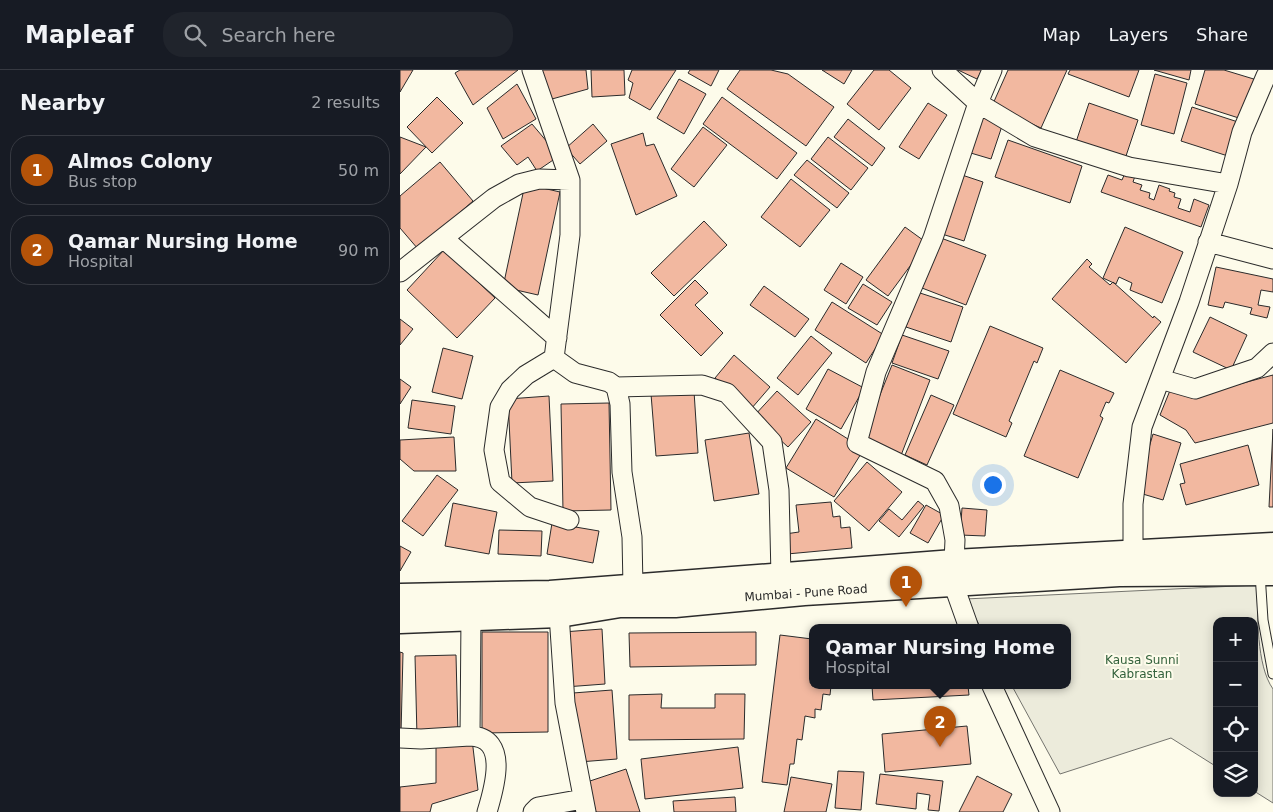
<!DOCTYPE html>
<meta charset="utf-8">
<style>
:root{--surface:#171b24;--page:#20242c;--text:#f1f3f6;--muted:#9ea1a6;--line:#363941;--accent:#b45309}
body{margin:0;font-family:"DejaVu Sans",sans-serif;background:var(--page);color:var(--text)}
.controls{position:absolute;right:15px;bottom:15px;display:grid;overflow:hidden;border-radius:10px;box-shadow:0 2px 12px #0003}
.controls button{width:45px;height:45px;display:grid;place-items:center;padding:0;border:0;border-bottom:1px solid var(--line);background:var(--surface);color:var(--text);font:25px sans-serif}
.you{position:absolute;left:592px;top:414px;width:18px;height:18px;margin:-12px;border:4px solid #fff;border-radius:50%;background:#1a73e8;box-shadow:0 0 0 8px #1a73e833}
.badge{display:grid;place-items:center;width:32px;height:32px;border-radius:50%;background:var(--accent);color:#fff;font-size:16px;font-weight:700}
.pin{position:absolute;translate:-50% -41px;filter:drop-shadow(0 1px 2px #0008)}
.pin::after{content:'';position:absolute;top:26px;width:18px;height:15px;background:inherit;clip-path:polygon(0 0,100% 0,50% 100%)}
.popup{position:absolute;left:409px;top:554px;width:262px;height:65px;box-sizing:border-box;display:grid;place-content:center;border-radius:10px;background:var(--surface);filter:drop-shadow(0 1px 4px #0005);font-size:16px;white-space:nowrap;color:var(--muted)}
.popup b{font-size:19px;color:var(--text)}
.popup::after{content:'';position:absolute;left:50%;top:100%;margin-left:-10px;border:10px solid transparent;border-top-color:var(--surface)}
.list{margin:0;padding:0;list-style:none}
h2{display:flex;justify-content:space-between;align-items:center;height:65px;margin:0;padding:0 20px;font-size:21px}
h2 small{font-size:16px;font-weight:400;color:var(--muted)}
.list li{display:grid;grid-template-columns:32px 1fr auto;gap:15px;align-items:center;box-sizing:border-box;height:70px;margin:0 10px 10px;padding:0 10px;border:1px solid var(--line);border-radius:20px}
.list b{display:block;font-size:19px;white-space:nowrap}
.list p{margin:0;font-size:16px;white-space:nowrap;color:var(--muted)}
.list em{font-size:16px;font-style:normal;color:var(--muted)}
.icon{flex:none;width:28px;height:28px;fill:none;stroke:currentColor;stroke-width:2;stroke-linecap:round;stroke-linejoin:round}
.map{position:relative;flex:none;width:873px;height:742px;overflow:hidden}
header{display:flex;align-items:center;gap:30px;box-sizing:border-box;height:70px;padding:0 25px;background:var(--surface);border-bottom:1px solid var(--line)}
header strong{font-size:24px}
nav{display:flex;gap:28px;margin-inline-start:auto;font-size:18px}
.search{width:350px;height:45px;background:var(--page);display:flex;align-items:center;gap:12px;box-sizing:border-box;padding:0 18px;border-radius:20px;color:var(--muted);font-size:19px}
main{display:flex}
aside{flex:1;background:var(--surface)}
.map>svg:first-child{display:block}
</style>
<header>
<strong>Mapleaf</strong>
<div class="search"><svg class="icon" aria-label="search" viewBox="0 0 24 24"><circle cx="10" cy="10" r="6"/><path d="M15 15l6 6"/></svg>Search here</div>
<nav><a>Map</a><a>Layers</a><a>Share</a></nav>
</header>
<main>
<aside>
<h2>Nearby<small>2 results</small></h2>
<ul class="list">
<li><span class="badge">1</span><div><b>Almos Colony</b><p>Bus stop</p></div><em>50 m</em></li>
<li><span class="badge">2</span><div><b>Qamar Nursing Home</b><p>Hospital</p></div><em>90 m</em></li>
</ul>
</aside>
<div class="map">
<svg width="873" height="742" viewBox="0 0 873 742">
<rect width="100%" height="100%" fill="#fdfbea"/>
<path fill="#ecebdb" stroke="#74746e" d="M 857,515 C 858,545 856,595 873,619 L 873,733 L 854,721 L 854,551 L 817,551 L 817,697 L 771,668 L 660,704 L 612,616 L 668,616 L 668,558 L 581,558 L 565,529 Z"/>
<path fill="#f2b8a0" stroke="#2b2b2b" d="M 0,0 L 13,0 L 0,22 Z
M 60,0 L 118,0 L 73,35 L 55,3 Z
M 141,0 L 186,0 L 188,19 L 152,29 Z
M 191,0 L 224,0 L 225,25 L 192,27 Z
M 232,0 L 276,0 L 250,40 L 229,28 L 233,13 L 228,10 Z
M 290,0 L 319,0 L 311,16 L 288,3 Z
M 340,0 L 371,0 L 388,4 L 434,37 L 406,76 L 327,19 Z
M 422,0 L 452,0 L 444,14 Z
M 474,0 L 489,0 L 511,18 L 479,60 L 447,34 Z
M 558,0 L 582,0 L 577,9 Z
M 608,0 L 667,0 L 641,58 L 592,36 Z
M 670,0 L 739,0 L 729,27 L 668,4 Z
M 754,0 L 791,0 L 789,10 Z
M 805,0 L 824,0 L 857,10 L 845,50 L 795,34 Z
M 755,4 L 787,13 L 774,64 L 741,55 Z
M 279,9 L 306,24 L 284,64 L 257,48 Z
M 117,14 L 136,49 L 103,69 L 87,38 Z
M 37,27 L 63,53 L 32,83 L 7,57 Z
M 322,27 L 397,83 L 377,109 L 303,54 Z
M 528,33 L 547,45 L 519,89 L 499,77 Z
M 689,33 L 738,50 L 723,95 L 674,78 Z
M 792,37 L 841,53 L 831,87 L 781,71 Z
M 577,45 L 603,53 L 591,89 L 564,81 Z
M 448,49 L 485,78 L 472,96 L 434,67 Z
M 132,54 L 159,86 L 137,101 L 128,87 L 117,95 L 101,76 Z
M 193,54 L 207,71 L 180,94 L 166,78 Z
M 303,57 L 327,75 L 294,117 L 271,99 Z
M 243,63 L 246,76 L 254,74 L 277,126 L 236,145 L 211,74 Z
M 0,67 L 26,77 L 0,104 Z
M 428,67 L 468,98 L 451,120 L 411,89 Z
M 608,70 L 682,96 L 670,133 L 595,107 Z
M 407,90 L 449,123 L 437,138 L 394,105 Z
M 40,92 L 73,131 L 18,179 L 0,158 L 0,126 Z
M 725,103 L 735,106 L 733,112 L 742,115 L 740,120 L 750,123 L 749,128 L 754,130 L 759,115 L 770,119 L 769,121 L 775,123 L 774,127 L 781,129 L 778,138 L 790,142 L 794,129 L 809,135 L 801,157 L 701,122 L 708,105 L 722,110 Z
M 562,105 L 583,112 L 564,171 L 542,164 Z
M 391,109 L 430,140 L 400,177 L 361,147 Z
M 125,114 L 160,122 L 138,225 L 103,217 Z
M 304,151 L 327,175 L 274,226 L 251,203 Z
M 505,157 L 527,173 L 488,226 L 466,210 Z
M 725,157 L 783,182 L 762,233 L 730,220 L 732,213 L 719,207 L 716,214 L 703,208 Z
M 541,168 L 586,185 L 566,235 L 522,218 Z
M 44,180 L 95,228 L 57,268 L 7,220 Z
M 687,189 L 692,194 L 689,197 L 710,215 L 713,212 L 753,248 L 754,246 L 761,252 L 726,293 L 652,229 Z
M 441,193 L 463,207 L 446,234 L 424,220 Z
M 816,197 L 873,209 L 873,222 L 861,220 L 858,235 L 870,237 L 867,248 L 850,244 L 852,238 L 825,232 L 823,238 L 808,235 Z
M 295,210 L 308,223 L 295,235 L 323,263 L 301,286 L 260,245 Z
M 463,214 L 492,232 L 477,255 L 448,238 Z
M 364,216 L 409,249 L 395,267 L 350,235 Z
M 517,222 L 563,237 L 551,272 L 506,257 Z
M 432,232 L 484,265 L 466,293 L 415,260 Z
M 810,247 L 847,265 L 831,300 L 793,282 Z
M 0,249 L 13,259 L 0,275 Z
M 590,256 L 643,278 L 637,293 L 634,291 L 609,351 L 612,353 L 606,367 L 553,344 Z
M 502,265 L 549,281 L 538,309 L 492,293 Z
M 411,266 L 432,283 L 398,325 L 377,308 Z
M 43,278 L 73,286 L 62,329 L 32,322 Z
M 334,285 L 370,317 L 351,339 L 315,308 Z
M 492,295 L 530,310 L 500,388 L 461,372 Z
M 428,299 L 464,318 L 441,359 L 406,339 Z
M 660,300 L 714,323 L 709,333 L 706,332 L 700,346 L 703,348 L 678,408 L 624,386 Z
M 873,305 L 873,353 L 795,373 L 786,360 L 760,345 L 771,318 L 791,327 Z
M 0,309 L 11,317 L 0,334 Z
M 294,321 L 298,383 L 256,386 L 251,324 Z
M 377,321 L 411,352 L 388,377 L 354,346 Z
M 531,325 L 554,335 L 527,395 L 505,385 Z
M 149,326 L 153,411 L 112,413 L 108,329 Z
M 12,330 L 55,336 L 51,364 L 8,358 Z
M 209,333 L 211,440 L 163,441 L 161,334 Z
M 416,349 L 464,379 L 434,427 L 386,398 Z
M 873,359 L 873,437 L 869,437 Z
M 349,363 L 359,424 L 314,431 L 305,370 Z
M 753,364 L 781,373 L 763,430 L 736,422 Z
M 54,367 L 56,401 L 14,401 L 0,389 L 0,370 Z
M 848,375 L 859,415 L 786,435 L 780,414 L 785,413 L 780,394 Z
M 467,392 L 502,422 L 469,461 L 434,431 Z
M 37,405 L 58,420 L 23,466 L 2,451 Z
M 518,431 L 524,436 L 499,467 L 479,451 L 489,439 L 502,450 Z
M 431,432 L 433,447 L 440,446 L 441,458 L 450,457 L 452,478 L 387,484 L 385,464 L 399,462 L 396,435 Z
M 53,433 L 97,442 L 89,484 L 45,476 Z
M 526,435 L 544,445 L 528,473 L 510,463 Z
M 562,438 L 587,440 L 585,466 L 560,465 Z
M 152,453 L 199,461 L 193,493 L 147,484 Z
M 99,460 L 142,461 L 141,486 L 98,484 Z
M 0,476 L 11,482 L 0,501 Z
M 202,559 L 205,614 L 165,617 L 163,562 Z
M 82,562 L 148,562 L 148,662 L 82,663 Z
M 356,562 L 356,595 L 230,597 L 229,563 Z
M 380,565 L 412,569 L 412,616 L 431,616 L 430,625 L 423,624 L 421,640 L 415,639 L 415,648 L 405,646 L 402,670 L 397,669 L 394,694 L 390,694 L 387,715 L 362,712 Z
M 0,582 L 3,583 L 1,664 L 0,664 Z
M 56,585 L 58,666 L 17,667 L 15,586 Z
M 472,616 L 568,616 L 569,625 L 473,630 Z
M 212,620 L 217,689 L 179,692 L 173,623 Z
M 262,624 L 261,638 L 315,638 L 315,624 L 345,624 L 344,669 L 229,670 L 229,625 Z
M 567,656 L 571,694 L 485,702 L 482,664 Z
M 72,669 L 78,720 L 32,734 L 30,742 L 0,742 L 0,717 L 36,713 L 36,670 Z
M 338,677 L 343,718 L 245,729 L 241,689 Z
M 226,699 L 240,742 L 196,742 L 187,712 Z
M 438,701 L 464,702 L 461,740 L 435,738 Z
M 480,704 L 543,711 L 539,741 L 528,740 L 530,725 L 517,723 L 516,739 L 476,734 Z
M 577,706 L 612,724 L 603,742 L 559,742 Z
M 391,707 L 432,714 L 426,742 L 384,742 Z
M 335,727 L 336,742 L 274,742 L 273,731 Z"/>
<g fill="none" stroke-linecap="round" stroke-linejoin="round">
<g stroke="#2b2b2b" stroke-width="11">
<path id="lane" d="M 860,503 L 863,550 L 873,604"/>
</g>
<g stroke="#2b2b2b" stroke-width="21">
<path id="street" d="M 132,0 L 170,110 L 170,165 L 154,288 L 175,303 L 209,312 L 216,317 L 220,334 L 222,402 L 232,467 L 233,517
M 542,0 L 578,33 L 635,67 L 729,97 L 828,114 L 842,62 L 866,6
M 43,168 L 157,268
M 808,172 L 873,189
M 0,202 L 94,128 L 119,114 L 139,109 L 170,110
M 154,288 L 126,305 L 110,320 L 100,337 L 94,380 L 100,412 L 130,437 L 169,450
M 760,309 L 795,319 L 857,298 L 873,283
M 216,317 L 302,315 L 327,323 L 372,372 L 379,420 L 381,506
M 733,482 L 733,434 L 742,357 L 789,232 L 828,114
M 159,544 L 165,633 L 186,742
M 569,558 L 553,513 L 555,470 L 549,436 L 535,411 L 457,373 L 476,302 L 533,168 L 578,33 L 592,0
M 592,616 L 650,742
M 70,666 C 110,667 94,719 87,742
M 0,668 L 21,669 L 70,666 L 71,546
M 133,742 L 138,737 L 183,729"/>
</g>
<g stroke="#2b2b2b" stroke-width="29">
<path id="secondary" d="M 0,527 L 150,524 L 554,493 L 873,476
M 0,550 L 159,544 L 220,534 L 275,534 L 404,522 L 719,503 L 873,502"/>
</g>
<use href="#lane" stroke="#fdfbea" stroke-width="9"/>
<use href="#street" stroke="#fdfbea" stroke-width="19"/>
<use href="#secondary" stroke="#fdfbea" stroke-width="26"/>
</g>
<g text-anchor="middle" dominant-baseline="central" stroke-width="4" stroke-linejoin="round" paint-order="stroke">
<g font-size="12" fill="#2b2b2b" stroke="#fdfbea">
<text transform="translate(406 523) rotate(-4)">Mumbai - Pune Road</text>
</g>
<g font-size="12" fill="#34623c" stroke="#fdfbea">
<text x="742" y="590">Kausa Sunni<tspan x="742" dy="14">Kabrastan</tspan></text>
</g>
</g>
</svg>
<div class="controls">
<button>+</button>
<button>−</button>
<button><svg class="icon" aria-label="locate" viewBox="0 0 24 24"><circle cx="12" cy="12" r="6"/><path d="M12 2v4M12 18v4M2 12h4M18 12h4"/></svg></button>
<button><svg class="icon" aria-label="layers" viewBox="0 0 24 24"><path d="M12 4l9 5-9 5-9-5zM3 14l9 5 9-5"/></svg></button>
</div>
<div class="you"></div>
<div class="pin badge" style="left:506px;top:537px">1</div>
<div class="pin badge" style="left:540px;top:677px">2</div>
<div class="popup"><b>Qamar Nursing Home</b>Hospital</div>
</div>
</main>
